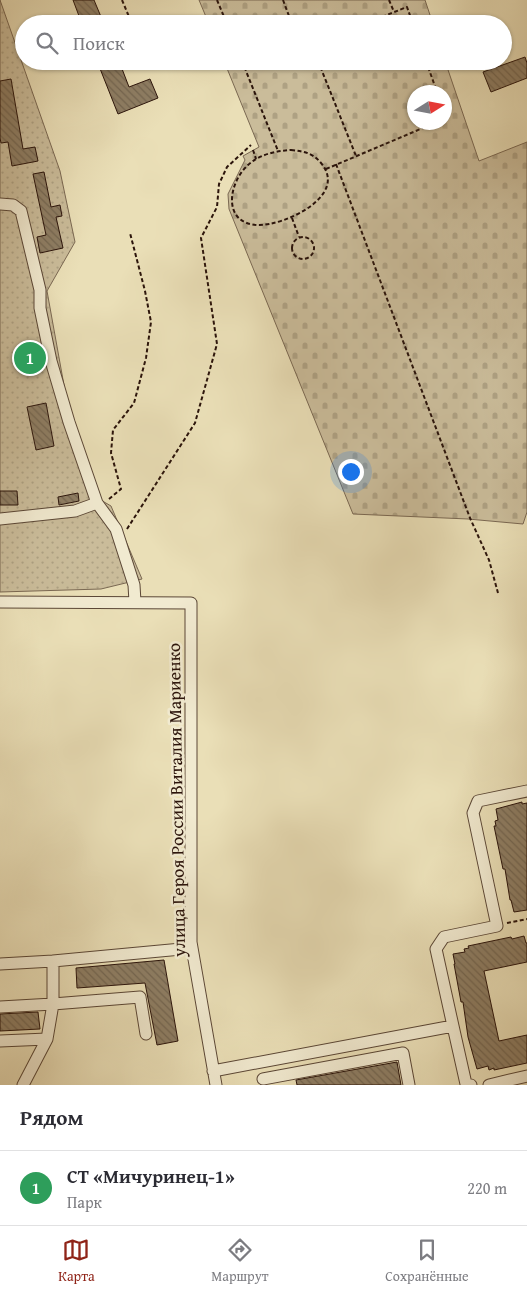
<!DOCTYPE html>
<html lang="ru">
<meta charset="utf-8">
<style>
:root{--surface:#fff;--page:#f7f7f7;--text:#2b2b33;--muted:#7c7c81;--line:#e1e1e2;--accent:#8f2418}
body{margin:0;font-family:"Gentium Book Plus",serif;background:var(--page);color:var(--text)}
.compass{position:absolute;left:407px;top:85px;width:45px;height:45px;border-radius:50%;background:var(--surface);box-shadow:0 1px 4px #0004;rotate:79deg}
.you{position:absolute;left:350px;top:471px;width:18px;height:18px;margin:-12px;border:4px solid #fff;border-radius:50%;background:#1a73e8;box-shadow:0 0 0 8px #1a73e833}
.badge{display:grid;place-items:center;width:32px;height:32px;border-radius:50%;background:var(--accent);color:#fff;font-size:16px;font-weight:700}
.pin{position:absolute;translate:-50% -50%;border:2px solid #fff;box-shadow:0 1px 5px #0006}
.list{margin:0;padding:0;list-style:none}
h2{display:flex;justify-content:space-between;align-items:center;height:65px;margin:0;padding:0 20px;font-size:21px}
h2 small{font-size:16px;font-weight:400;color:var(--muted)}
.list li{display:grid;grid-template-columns:32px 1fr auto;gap:15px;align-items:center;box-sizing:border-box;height:75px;padding:0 20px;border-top:1px solid var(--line)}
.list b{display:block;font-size:19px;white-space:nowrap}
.list p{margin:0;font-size:16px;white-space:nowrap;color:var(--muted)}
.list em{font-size:16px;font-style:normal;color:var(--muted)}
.icon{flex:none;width:28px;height:28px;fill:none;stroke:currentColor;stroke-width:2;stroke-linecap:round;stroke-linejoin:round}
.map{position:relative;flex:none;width:527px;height:1085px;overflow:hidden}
.search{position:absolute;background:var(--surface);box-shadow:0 1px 4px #0004;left:15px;right:15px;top:15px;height:55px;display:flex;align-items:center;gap:12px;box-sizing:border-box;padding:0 18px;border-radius:28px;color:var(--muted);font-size:19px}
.sheet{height:140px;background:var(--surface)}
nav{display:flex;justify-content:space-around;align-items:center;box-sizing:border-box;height:70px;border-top:1px solid var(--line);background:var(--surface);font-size:14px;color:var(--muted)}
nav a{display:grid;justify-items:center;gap:2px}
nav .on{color:var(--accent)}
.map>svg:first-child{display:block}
</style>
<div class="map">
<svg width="527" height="1085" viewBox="0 0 527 1085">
<defs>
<pattern id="grass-dots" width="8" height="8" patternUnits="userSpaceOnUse" patternTransform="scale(1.25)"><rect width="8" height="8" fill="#cabc9a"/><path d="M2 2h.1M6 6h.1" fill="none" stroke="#aea183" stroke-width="1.8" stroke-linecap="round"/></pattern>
<pattern id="cemetery-stones" width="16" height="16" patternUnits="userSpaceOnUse" patternTransform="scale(1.25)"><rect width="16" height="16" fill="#cabc9a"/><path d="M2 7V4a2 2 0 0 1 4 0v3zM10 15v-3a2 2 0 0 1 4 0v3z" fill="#aea183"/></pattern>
<pattern id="building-back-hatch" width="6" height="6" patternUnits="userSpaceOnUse" patternTransform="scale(1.25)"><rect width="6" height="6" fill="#8e7e64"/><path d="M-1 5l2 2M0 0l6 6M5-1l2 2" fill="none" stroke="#746651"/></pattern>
</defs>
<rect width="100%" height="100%" fill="#eadfb7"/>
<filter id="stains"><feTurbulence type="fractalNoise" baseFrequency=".004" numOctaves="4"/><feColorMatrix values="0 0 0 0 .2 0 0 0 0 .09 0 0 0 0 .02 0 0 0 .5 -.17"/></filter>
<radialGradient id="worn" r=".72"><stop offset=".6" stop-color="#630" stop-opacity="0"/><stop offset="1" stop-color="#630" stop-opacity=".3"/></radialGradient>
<path fill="url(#grass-dots)" stroke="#7a6852" d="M 0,0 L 60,171 L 75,242 L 47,291 L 71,424 L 99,499 L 111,506 L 142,579 L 101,589 L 0,592 Z"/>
<path fill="url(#cemetery-stones)" stroke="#7a6852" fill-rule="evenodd" d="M 199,0 L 425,0 L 433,24 L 209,24 Z
M 224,61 L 445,61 L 479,161 L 527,142 L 527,512 L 523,524 L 468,519 L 353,514 L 229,209 L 228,194 L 245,160 L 243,156 L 259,147 ZM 414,92 L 444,92 L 444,122 L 414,122 Z"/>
<path fill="url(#building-back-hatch)" stroke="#2b140b" d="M 73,0 L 94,0 L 104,24 L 82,24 Z
M 525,57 L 527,63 L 527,78 L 491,92 L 483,72 Z
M 97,61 L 119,61 L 129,87 L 150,79 L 158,98 L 118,114 Z
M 11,79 L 23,149 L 35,147 L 38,161 L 12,166 L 8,142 L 1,143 L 0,138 L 0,81 Z
M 44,172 L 51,207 L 60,205 L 62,216 L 56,217 L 63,248 L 40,253 L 37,237 L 46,235 L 33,174 Z
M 46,403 L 54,446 L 36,450 L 27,407 Z
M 0,491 L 17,491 L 18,505 L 0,505 Z
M 78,493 L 79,501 L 59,505 L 58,497 Z
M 522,802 L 522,804 L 527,803 L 527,910 L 514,912 L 511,900 L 510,900 L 505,869 L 503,869 L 494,826 L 496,826 L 495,821 L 498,820 L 496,809 Z
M 524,936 L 526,943 L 527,943 L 527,962 L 484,971 L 499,1041 L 527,1035 L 527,1063 L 494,1070 L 494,1068 L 489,1070 L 488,1066 L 477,1069 L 468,1037 L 463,1002 L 461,1002 L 454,964 L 455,964 L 453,954 L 465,952 L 464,949 L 469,948 L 468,946 L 511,937 L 512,939 Z
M 164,960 L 178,1041 L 157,1045 L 145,983 L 77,988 L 76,968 Z
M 38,1012 L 40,1029 L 0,1031 L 0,1014 Z
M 397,1062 L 401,1085 L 297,1085 L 296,1080 Z"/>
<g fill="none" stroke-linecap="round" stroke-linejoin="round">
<g stroke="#5b4736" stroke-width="13">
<path id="minor" d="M 0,204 L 13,205 L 21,211 L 40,290 L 40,308 L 51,361 L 69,422 L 97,503 L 75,511 L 0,519
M 97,503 L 116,529 L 134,585 L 135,602
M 0,602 L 191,603 L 191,942 L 216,1085
M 53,961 L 192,948
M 0,964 L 53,961 L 53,1004 L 0,1007
M 453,1026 L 436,949 L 444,937 L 497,926 L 473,813 L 478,801 L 527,791
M 0,1041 L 47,1039
M 213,1071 L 453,1026 L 466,1084 L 471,1085
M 263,1079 L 403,1053 L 409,1085
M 23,1085 L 47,1039 L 53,1004 L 140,997 L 146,1034
M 489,1085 L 527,1076"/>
</g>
<path stroke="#2b140b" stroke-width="2" stroke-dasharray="4 2.5" stroke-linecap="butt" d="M 122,0 L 132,24
M 217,0 L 227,24
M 283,0 L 292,24
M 389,0 L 394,12
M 364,24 L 407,7 L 413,24
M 242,61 L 278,151
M 318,61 L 356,156
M 426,61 L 437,92
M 245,69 L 266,61
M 444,114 L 446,119 L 444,120
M 253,150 L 256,159
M 291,150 C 303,151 313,153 321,163 C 349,196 284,226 258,225 C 222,224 228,183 248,165 C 260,154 276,151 291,150 Z
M 336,164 L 470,518 L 489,560 L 498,593
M 326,169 L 437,122
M 292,218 L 299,237
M292 248a11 11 0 1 1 22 0a11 11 0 1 1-22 0Z
M 109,499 L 121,489 L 111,453 L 113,430 L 134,403 L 146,358 L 151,322 L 145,291 L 130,233
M 127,529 L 195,423 L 217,344 L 201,238 L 217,207 L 219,184 L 227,167 L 251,145
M 507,923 L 527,919"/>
<use href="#minor" stroke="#f1ead0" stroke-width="11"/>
</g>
<g text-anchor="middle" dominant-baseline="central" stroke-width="5" stroke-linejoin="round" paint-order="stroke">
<g font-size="18" fill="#2b140b" stroke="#f1ead0">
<text transform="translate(176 800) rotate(-91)">улица Героя России Виталия Мариенко</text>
</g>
</g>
<rect width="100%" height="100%" filter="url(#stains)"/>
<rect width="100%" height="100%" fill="url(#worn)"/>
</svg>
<svg class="compass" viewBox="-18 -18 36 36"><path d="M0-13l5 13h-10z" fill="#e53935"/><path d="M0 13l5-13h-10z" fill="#7c7c81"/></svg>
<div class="you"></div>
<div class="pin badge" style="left:30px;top:358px;background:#2e9e5b">1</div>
<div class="search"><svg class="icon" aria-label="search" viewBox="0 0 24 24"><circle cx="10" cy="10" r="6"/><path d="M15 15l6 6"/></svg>Поиск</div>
</div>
<section class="sheet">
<h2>Рядом<small></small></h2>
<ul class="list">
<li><span class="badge" style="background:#2e9e5b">1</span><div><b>СТ «Мичуринец-1»</b><p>Парк</p></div><em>220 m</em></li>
</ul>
</section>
<nav>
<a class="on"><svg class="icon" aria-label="map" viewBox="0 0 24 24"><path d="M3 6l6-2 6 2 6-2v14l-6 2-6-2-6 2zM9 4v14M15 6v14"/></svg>Карта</a>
<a><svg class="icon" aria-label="directions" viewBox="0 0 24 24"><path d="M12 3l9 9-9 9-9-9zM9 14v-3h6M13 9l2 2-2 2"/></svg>Маршрут</a>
<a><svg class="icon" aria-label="saved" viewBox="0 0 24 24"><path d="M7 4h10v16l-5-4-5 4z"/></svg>Сохранённые</a>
</nav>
